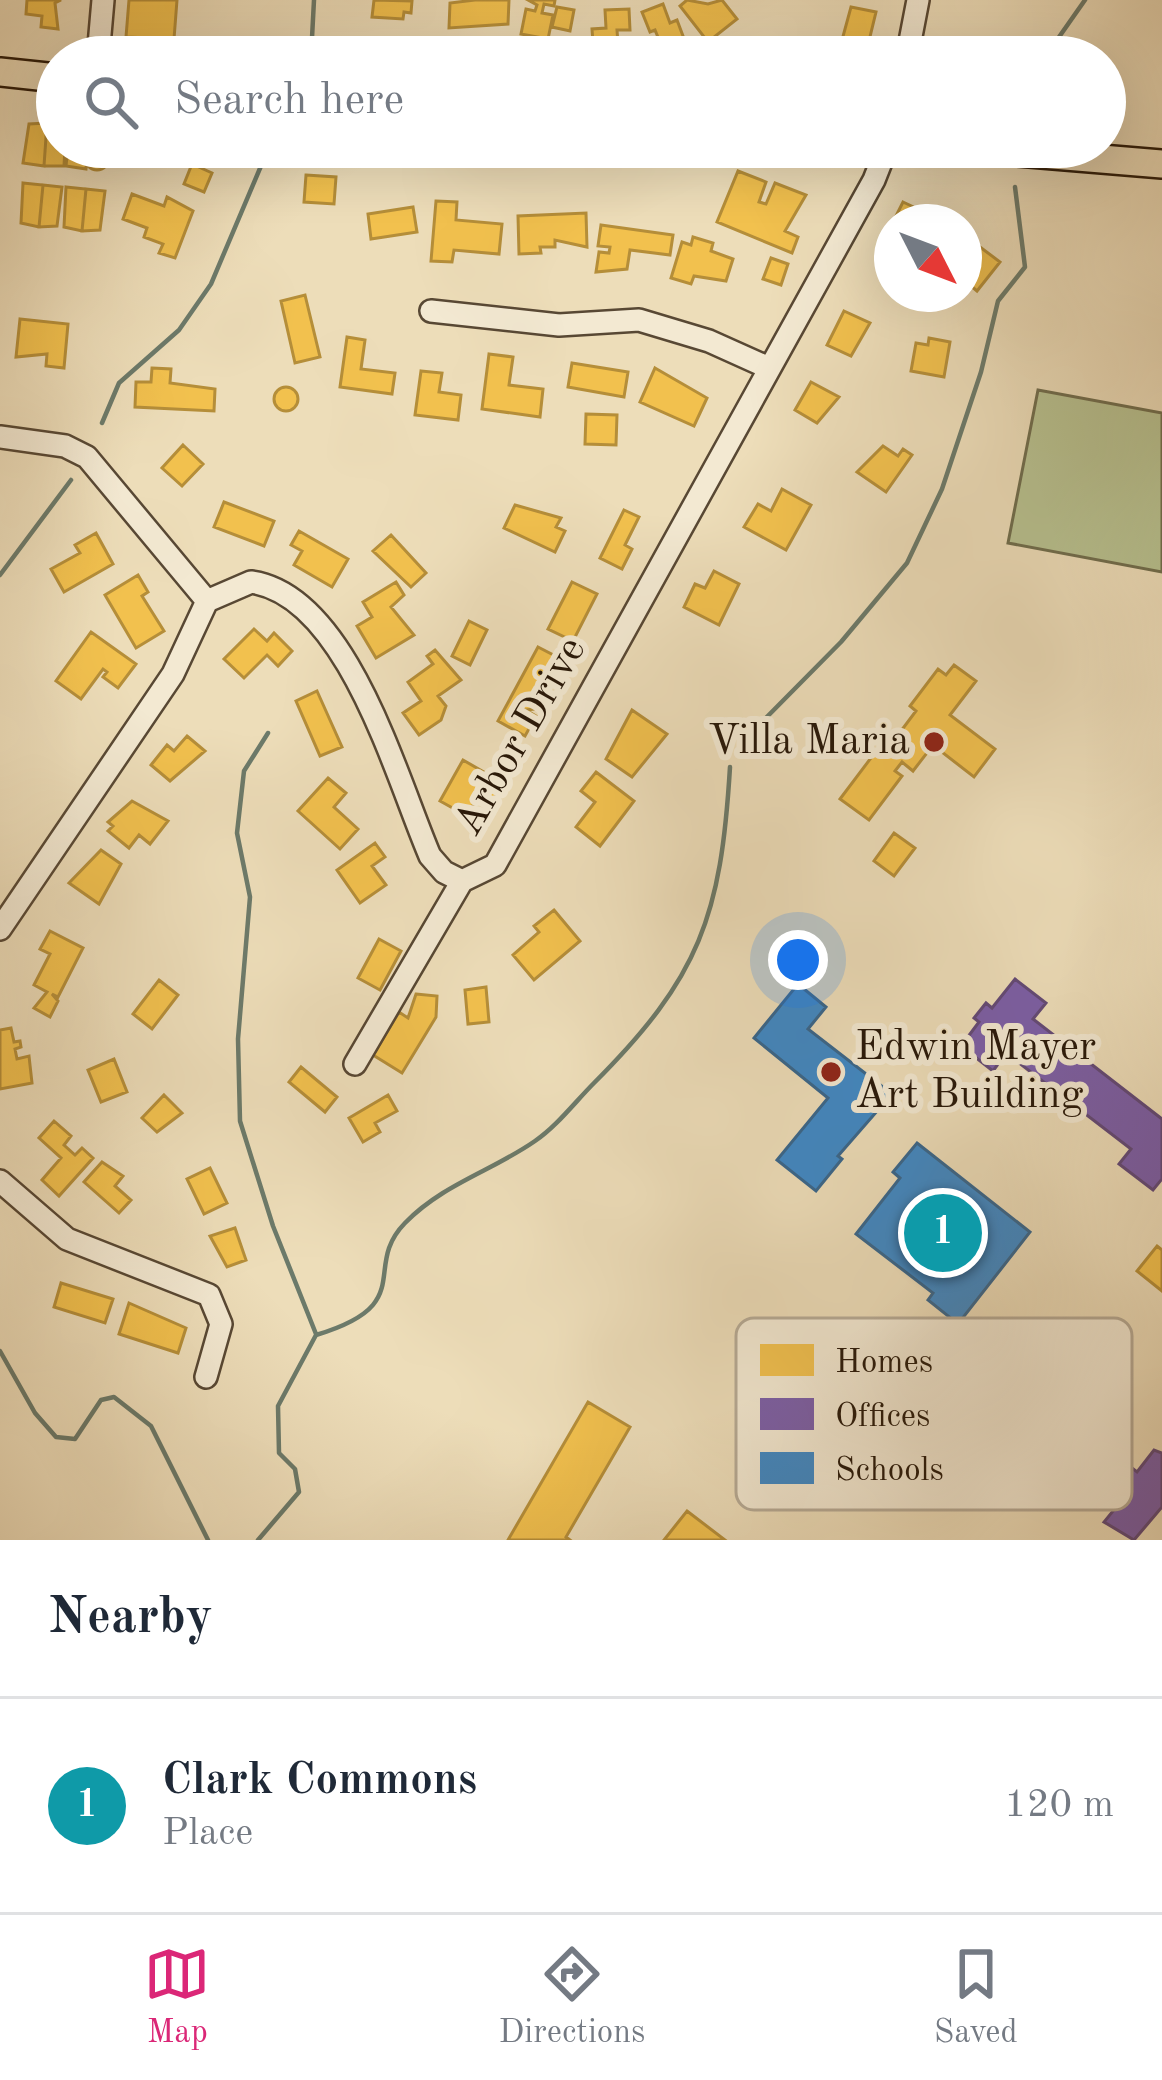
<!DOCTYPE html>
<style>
:root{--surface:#fff;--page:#f6f6f7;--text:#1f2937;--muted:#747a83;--line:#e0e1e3;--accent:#db2777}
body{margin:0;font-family:"Old Standard TT",serif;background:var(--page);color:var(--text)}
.compass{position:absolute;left:874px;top:204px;width:108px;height:108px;border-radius:50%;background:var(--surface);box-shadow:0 12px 48px #0002;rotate:132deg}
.you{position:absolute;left:798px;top:960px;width:42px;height:42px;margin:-30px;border:9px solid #fff;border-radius:50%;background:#1a73e8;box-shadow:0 0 0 18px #1a73e833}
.badge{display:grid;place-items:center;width:78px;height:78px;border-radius:50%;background:var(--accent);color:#fff;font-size:39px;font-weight:700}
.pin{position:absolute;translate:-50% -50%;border:6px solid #fff;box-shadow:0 3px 12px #0006}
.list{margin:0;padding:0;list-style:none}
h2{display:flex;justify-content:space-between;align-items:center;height:156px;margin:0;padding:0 48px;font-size:51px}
h2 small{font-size:39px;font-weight:400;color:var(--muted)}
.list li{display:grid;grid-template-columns:78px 1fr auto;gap:36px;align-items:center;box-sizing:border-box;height:216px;padding:0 48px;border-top:3px solid var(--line)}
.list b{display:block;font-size:45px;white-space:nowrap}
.list p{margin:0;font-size:39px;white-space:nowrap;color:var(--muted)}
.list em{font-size:39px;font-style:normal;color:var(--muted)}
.icon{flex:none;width:66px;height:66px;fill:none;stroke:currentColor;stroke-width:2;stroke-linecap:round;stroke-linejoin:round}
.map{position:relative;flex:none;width:1162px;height:1540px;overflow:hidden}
.search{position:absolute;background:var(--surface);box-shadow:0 12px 48px #0002;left:36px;right:36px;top:36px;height:132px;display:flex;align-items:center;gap:30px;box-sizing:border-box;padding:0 42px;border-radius:66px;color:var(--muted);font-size:45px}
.sheet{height:372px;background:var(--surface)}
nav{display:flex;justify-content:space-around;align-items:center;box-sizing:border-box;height:168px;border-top:3px solid var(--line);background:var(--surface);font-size:33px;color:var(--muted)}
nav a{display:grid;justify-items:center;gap:6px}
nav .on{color:var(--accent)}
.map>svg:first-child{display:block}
</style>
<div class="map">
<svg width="1162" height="1540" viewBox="0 0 1162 1540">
<rect width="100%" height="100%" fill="#edddb9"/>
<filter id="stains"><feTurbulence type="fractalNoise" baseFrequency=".00167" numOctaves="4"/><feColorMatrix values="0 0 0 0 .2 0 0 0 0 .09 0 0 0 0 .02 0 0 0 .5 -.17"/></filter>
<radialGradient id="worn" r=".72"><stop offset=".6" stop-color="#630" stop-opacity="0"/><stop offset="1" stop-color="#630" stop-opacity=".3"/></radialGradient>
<path fill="#b7c190" stroke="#6f6c4c" stroke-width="3" d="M 1038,390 L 1162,413 L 1162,572 L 1008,543 Z"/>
<path fill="#f2c14e" stroke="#b58e39" stroke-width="3" d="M 27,0 L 61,0 L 55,3 L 58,29 L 41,27 L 42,16 L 26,14 Z
M 129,0 L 177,0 L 174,39 L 126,37 Z
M 374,0 L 412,1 L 411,13 L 404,12 L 403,19 L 372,17 Z
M 475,0 L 509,0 L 508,24 L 449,28 L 450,3 Z
M 528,0 L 555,0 L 554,6 L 544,4 L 542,13 L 553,15 L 548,39 L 521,34 L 526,9 L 535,11 L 537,5 Z
M 687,0 L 708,4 L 722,0 L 737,19 L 708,42 L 680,6 Z
M 663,4 L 670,23 L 677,20 L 689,52 L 666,57 L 655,30 L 650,32 L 642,12 Z
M 557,7 L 574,10 L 570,31 L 552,27 Z
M 851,7 L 876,12 L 868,45 L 842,40 Z
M 629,9 L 630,30 L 617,30 L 619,57 L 594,57 L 592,29 L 606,28 L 605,10 Z
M 47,123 L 44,166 L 23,163 L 29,124 Z
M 47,123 L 57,126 L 57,147 L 65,147 L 64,166 L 44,166 Z
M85 158a12 12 0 1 1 24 0a12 12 0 1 1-24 0Z
M 68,147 L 88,147 L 86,169 L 66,166 Z
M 192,164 L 212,173 L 204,192 L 184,184 Z
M 738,171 L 766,182 L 759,202 L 766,204 L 775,183 L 806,195 L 785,231 L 798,237 L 792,253 L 717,222 Z
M 306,175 L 336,177 L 334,204 L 304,202 Z
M 23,183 L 43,185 L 39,227 L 21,223 Z
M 43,185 L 62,187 L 57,226 L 39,227 Z
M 66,187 L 86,189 L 82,231 L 64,227 Z
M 86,189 L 105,191 L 100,230 L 82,231 Z
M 132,194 L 164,206 L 167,197 L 193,211 L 175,258 L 159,253 L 163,244 L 144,237 L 147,228 L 123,219 Z
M 436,201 L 457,202 L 456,220 L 502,224 L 499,254 L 454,250 L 452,262 L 431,261 Z
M 903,202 L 922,211 L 917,222 L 893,222 Z
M 413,207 L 417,232 L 371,239 L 368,214 Z
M 586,213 L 587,247 L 555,240 L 555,247 L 540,247 L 541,253 L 519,254 L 518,216 Z
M 601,225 L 673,235 L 670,255 L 630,250 L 627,269 L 596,272 L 599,252 L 609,253 L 610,247 L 598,246 Z
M 693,237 L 713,243 L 711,251 L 733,259 L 726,281 L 694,276 L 691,284 L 671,278 L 682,242 L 691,245 Z
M 976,244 L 1000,262 L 977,291 L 964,280 L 964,258 Z
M 771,258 L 788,264 L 781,285 L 763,279 Z
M 305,295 L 320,357 L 295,363 L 281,301 Z
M 844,311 L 870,323 L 851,356 L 827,345 Z
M 20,319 L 68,324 L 64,368 L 46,366 L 47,354 L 16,357 Z
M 347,337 L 365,340 L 361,369 L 395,373 L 392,394 L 340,387 Z
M 929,338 L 950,342 L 944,377 L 911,371 L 916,343 L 928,345 Z
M 489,354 L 513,357 L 509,385 L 543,389 L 540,417 L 482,409 Z
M 572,363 L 628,372 L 624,397 L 568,387 Z
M 152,368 L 171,369 L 170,383 L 215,389 L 214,411 L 135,407 L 136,382 L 151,382 Z
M 655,368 L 707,398 L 694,426 L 640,402 Z
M 421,371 L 442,373 L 439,392 L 461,395 L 458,420 L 415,415 Z
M 811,382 L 839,397 L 817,423 L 795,410 Z
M274 399a12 12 0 1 1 24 0a12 12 0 1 1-24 0Z
M 586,414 L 617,415 L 616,445 L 585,444 Z
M 183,445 L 203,464 L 182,486 L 162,468 Z
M 883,446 L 898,456 L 903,449 L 912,455 L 886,492 L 857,472 Z
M 782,489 L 811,505 L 786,550 L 744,527 L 758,504 L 771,511 Z
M 224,502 L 274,521 L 264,546 L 214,527 Z
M 515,505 L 561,518 L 556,527 L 565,531 L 555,552 L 504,528 Z
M 624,510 L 639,517 L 625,545 L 632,549 L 622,569 L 600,558 Z
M 299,531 L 348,559 L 332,587 L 294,565 L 302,551 L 291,545 Z
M 96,533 L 113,564 L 64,592 L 51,569 L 80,553 L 75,545 Z
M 391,535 L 426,573 L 411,587 L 373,551 Z
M 714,571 L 739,584 L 719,625 L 684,607 L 695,584 L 705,588 Z
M 138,575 L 148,592 L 142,596 L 164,631 L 136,648 L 105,595 Z
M 396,582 L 404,595 L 391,607 L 414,635 L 376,658 L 357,626 L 372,617 L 363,602 Z
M 572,582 L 597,594 L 573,641 L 548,629 Z
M 469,621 L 487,630 L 470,665 L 452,656 Z
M 254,629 L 267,641 L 274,633 L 292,651 L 278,666 L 267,655 L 244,678 L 224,659 Z
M 91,632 L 136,664 L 118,688 L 103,677 L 107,672 L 103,669 L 81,699 L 56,681 Z
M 538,647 L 561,659 L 534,709 L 526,710 L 536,716 L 525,736 L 498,721 Z
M 435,650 L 461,680 L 438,696 L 446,706 L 441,720 L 419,735 L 403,713 L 421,701 L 408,682 L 433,664 L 427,656 Z
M 954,665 L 976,681 L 950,715 L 995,749 L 974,777 L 933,745 L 913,771 L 902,762 L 895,771 L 902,776 L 869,820 L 840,799 L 889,734 L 895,739 L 916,711 L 910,706 L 938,669 L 946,675 Z
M 317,691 L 342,747 L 320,756 L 296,701 Z
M 632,710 L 667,734 L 632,777 L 606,759 Z
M 187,736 L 205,751 L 170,781 L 151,765 L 167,745 L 174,751 Z
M 463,760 L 503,783 L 492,803 L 478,796 L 467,816 L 440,801 Z
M 596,772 L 634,801 L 600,846 L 576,827 L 595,802 L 581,791 Z
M 328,778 L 346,793 L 334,807 L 358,829 L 340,849 L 298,811 Z
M 132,801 L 168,821 L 150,844 L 139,835 L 129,848 L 108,831 L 113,826 L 108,822 Z
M 894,833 L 915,848 L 894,876 L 874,861 Z
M 375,843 L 385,857 L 372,866 L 386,885 L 360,903 L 337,870 Z
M 101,850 L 121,864 L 99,904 L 69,883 Z
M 554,910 L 580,941 L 534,980 L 513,955 L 539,932 L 534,926 Z
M 50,931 L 83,948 L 58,997 L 52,994 L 58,1001 L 50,1017 L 34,1008 L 47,992 L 34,985 L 50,954 L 40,949 Z
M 379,939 L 401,951 L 380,990 L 358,978 Z
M 159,980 L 178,995 L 152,1029 L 133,1014 Z
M 486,987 L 489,1022 L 468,1024 L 465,990 Z
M 416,994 L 437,996 L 436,1017 L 402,1073 L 373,1055 L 399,1012 L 408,1018 Z
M 11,1028 L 14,1042 L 20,1041 L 21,1047 L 15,1049 L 17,1059 L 29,1056 L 32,1083 L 0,1089 L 0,1030 Z
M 114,1059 L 127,1092 L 101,1102 L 88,1070 Z
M 301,1067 L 337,1097 L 325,1112 L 289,1082 Z
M 164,1095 L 182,1113 L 157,1132 L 142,1118 Z
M 388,1095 L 397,1111 L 375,1123 L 380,1132 L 363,1142 L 349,1118 Z
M 54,1121 L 71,1136 L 64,1145 L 75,1155 L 82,1148 L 93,1158 L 59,1196 L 42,1180 L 61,1158 L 39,1138 Z
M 102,1162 L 123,1176 L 115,1186 L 131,1200 L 119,1213 L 84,1182 Z
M 210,1168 L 227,1203 L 204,1214 L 187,1179 Z
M 235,1228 L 246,1260 L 227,1267 L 210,1236 Z
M 1157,1246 L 1162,1250 L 1162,1291 L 1137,1271 Z
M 61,1283 L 113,1299 L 105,1323 L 54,1307 Z
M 129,1303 L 186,1328 L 178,1353 L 119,1334 Z
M 588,1402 L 630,1427 L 566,1537 L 570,1540 L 508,1540 Z
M 687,1511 L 725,1540 L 664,1540 Z"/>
<path fill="#7b5ea7" stroke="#624977" stroke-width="3" d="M 1015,979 L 1046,1003 L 1033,1019 L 1162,1119 L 1162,1179 L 1153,1190 L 1119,1164 L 1131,1149 L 1006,1053 L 993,1071 L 961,1046 L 979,1022 L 974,1018 L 986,1003 L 992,1008 Z
M 1084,1430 L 1137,1472 L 1154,1450 L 1162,1453 L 1162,1507 L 1134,1540 L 1104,1522 L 1122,1500 L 1065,1454 Z"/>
<path fill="#3f88c5" stroke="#38668c" stroke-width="3" d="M 798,984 L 826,1007 L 808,1029 L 892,1094 L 838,1156 L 842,1159 L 816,1191 L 777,1160 L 828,1098 L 754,1038 Z
M 917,1143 L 1030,1232 L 958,1324 L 928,1300 L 933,1293 L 856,1234 L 900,1178 L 893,1172 Z"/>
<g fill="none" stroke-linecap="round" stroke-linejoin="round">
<path stroke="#6c7a6a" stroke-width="4.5" d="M 311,57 L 314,0
M 1045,57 L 1085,0
M 102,423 L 119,383 L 179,330 L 211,284 L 269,147
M 0,575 L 71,480
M 755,729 L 841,642 L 907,563 L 942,489 L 981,372 L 998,301 L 1025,267 L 1015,187
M 268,733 L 244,771 L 237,833 L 250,897 L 238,1039 L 240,1121 L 273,1226 L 316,1334
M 0,1351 L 35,1413 L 56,1437 L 75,1439 L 101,1400 L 114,1397 L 151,1426 L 208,1540
M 258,1540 L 299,1492 L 295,1469 L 279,1453 L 278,1406 L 316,1335 C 419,1304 361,1268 405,1223 C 443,1184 492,1171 535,1141 C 557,1126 575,1102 594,1083 C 700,977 721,916 730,767"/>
<g stroke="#584834" stroke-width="26">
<path id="minor" d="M 98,57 L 103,0
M 907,57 L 918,0
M 431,311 L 559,325 L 639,320 L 709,341 L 769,368
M 0,437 L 65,446 L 87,457 L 207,601
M 0,929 L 173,674 L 207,601 L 251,582 C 347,595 396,777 430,856 L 444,872 L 462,881 L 495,865 L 874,180 L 887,147
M 355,1064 L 462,881
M 0,1181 L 67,1239 L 209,1295 L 221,1324 L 206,1377"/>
</g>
<g stroke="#271708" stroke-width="32">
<path id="major" d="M 0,72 L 57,78
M 957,147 L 1162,164"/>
</g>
<use href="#minor" stroke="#f3e9d2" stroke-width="21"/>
<use href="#major" stroke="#edddb9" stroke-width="27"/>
</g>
<g fill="#8f2418" stroke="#f3e9d2" stroke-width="4.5">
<circle cx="934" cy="742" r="12"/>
<circle cx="831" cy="1072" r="12"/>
</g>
<g text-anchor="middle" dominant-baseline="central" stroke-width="12" stroke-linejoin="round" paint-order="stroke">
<g font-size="42" fill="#271708" stroke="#f3e9d2">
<text transform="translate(521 737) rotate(-60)">Arbor Drive</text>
</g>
<g font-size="42" fill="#271708" stroke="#f3e9d2" text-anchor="end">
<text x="910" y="742">Villa Maria</text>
<text x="855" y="1048" text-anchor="start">Edwin Mayer<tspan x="855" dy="48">Art Building</tspan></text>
</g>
</g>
<rect x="736" y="1318" width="396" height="192" rx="18" fill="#f3e9d2" stroke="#b6aa95" stroke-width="3"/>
<rect x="760" y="1344" width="54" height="32" fill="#f2c14e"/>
<rect x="760" y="1398" width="54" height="32" fill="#7b5ea7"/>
<rect x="760" y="1452" width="54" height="32" fill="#3f88c5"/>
<g font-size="33" fill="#271708">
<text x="835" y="1372">Homes</text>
<text x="835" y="1426">Offices</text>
<text x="835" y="1480">Schools</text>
</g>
<rect width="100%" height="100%" filter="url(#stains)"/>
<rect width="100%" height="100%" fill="url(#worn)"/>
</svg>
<svg class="compass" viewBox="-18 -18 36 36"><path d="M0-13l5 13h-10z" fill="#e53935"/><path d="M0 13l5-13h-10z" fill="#747a83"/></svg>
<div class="you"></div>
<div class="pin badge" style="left:943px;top:1233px;background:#0f9aa8">1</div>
<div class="search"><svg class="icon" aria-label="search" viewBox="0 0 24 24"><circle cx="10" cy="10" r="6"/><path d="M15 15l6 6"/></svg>Search here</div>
</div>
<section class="sheet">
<h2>Nearby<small></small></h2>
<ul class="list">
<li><span class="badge" style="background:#0f9aa8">1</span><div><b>Clark Commons</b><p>Place</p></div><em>120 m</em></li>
</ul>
</section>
<nav>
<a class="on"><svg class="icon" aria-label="map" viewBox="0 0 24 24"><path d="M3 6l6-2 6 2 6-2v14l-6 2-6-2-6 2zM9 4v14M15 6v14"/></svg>Map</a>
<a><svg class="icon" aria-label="directions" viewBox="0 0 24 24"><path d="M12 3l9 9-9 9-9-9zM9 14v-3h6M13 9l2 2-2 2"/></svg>Directions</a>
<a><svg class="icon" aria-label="saved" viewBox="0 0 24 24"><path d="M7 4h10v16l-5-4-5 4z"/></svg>Saved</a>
</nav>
